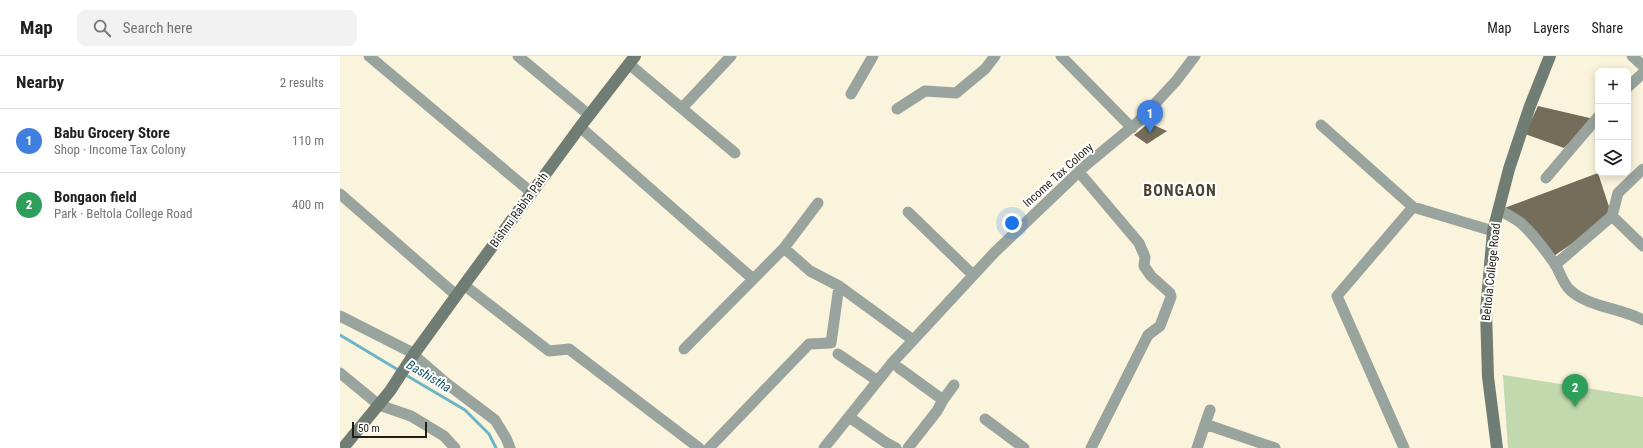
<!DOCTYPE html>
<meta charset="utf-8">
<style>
:root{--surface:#fff;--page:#f2f2f2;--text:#202124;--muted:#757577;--line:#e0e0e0;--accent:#1a73e8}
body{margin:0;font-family:"Roboto Condensed",sans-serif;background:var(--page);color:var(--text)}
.controls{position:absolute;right:12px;top:12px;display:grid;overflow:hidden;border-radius:8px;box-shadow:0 2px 10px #0003}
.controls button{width:36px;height:36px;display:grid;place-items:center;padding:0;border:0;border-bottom:1px solid var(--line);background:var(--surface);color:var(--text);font:20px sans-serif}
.scale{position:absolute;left:12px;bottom:10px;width:75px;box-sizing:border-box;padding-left:4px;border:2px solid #221f17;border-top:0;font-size:11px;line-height:14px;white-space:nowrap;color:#221f17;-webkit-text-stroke:3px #fff;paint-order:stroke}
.you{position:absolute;left:672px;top:167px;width:14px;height:14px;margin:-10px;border:3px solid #fff;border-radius:50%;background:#1a73e8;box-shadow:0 0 0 6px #1a73e833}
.badge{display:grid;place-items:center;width:26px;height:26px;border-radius:50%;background:var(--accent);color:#fff;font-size:13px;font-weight:700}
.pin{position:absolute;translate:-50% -33px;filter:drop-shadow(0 1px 2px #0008)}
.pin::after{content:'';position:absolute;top:21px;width:14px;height:12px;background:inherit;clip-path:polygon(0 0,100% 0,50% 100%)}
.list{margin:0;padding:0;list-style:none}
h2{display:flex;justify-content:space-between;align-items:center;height:52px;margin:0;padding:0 16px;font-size:17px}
h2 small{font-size:13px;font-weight:400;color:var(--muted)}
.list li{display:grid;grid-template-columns:26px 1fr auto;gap:12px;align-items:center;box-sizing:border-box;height:64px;padding:0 16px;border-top:1px solid var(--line)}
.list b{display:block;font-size:15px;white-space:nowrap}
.list p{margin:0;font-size:13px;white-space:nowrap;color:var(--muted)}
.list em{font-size:13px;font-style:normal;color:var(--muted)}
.icon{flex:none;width:22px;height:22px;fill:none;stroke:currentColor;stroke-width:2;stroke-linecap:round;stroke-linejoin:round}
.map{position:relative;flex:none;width:1303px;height:392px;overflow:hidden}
header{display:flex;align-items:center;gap:24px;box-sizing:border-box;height:56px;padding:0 20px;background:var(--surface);border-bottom:1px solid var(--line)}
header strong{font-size:19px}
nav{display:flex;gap:22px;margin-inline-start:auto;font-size:14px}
.search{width:280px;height:36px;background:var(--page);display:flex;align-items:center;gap:10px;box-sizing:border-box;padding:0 14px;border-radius:8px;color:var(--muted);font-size:15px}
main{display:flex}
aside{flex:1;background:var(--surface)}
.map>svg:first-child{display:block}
</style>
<header>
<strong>Map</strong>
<div class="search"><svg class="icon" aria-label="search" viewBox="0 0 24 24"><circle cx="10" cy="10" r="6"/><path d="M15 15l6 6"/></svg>Search here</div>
<nav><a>Map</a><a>Layers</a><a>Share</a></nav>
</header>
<main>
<aside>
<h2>Nearby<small>2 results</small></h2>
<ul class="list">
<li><span class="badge" style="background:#3f7fe0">1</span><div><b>Babu Grocery Store</b><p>Shop · Income Tax Colony</p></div><em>110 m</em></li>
<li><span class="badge" style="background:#2e9e5b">2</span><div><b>Bongaon field</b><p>Park · Beltola College Road</p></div><em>400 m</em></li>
</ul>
</aside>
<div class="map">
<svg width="1303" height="392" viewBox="0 0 1303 392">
<rect width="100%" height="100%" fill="#fbf4dd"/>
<path fill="#c2d8ad" d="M 1163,319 L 1303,341 L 1303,392 L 1168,392 Z"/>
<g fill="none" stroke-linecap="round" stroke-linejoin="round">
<path stroke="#6bb5c8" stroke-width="3" d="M 0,279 L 60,315
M 64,318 L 125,354 L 149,378 L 156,392"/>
</g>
<path fill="#736d59" d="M 1198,50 L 1254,63 L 1224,92 L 1185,78 Z
M 809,67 L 827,75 L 807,88 L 794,79 Z
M 1258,117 L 1272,160 L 1211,202 L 1159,154 Z"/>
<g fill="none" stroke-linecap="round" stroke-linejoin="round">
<path stroke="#9aa49e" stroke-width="11" d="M 29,0 L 192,137
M 178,0 L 249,59
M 721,0 L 792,72
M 1292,0 L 1303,10
M 289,8 L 395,97
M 1288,31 L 1303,17
M 511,38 L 533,0
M 342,52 L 391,0
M 557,53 L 585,35 L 616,37 L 645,13 L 655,0
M 981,69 L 1073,151
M 240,71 L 413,223
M 739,116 L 799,187 L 805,201 L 804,210 L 811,220 L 830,237 L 831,241 L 820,270 L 808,279 L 751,392
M 1206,122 L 1258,61
M 0,138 L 116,239
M 1159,154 C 1166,158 1175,162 1182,168 C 1195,180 1205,194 1215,208 C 1220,216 1223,228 1230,234 C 1248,251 1281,252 1303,264
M 568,156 L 633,219
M 1272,160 L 1303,190
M 444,192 L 478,147
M 1215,209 L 1272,160 L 1278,137 L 1303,113
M 124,229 L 209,295 L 229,293 L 359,392
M 0,260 L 69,295 L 106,327 L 155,364 L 166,382 L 170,392
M 344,293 L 444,192 L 470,215 L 499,230 L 573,284
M 498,298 L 538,325
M 559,312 L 603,344 L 597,355 L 568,392
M 0,317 L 39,349 L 71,360 L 104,380 L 115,392
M 603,344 L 614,329
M 509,361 L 545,386 L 556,392
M 645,363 L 684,392
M 865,368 L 935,392
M 369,392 L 469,288 L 491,287 L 499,230
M 484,392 L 552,307 L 654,197 L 746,109 L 798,66 L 836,25 L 855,0
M 857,392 L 870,354
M 1064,392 L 997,240 L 1073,151 L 1153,175"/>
<path stroke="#707d74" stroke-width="12" d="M 3,392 L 50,335 L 74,298 L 124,229 L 240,71 L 295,0
M 1157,392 L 1148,321 L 1146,255 L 1153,175 L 1169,113 L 1190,50 L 1210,0"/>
</g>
<g text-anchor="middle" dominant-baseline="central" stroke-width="4" stroke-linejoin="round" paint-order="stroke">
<g font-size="12" fill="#221f17" stroke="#fff">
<text transform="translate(718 119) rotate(-42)">Income Tax Colony</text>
<text transform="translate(179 154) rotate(-54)">Bishnu Rabha Path</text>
<text transform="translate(1151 216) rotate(-84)">Beltola College Road</text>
</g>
<g font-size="13" font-style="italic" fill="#1f5b6a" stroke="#fff">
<text transform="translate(89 320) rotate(31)">Bashistha</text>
</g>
<g font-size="16" font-weight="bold" letter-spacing="1" fill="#4a4431" stroke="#fff">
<text x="840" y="134">BONGAON</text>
</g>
</g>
</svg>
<div class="controls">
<button>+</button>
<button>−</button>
<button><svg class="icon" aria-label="layers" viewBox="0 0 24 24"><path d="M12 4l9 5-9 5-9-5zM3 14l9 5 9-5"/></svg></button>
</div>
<div class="scale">50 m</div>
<div class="you"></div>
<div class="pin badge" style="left:810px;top:77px;background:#3f7fe0">1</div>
<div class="pin badge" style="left:1235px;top:351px;background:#2e9e5b">2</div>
</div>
</main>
